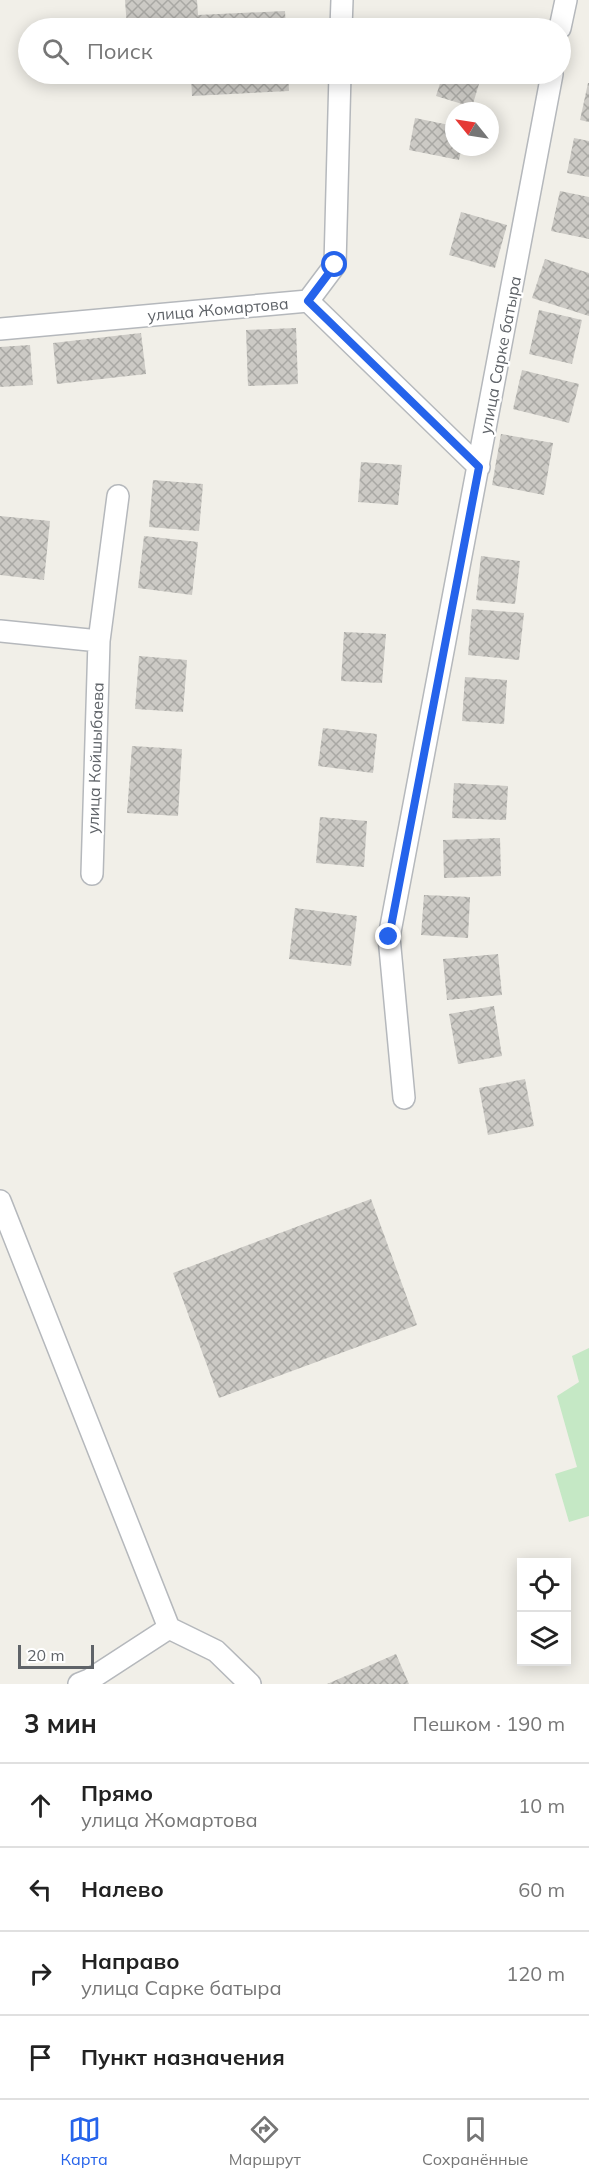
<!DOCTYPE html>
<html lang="ru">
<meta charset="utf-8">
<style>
:root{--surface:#fff;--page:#f6f6f6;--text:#222;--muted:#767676;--line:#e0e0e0;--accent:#2563eb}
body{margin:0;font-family:Mulish,sans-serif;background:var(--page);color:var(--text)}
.controls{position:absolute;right:18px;bottom:18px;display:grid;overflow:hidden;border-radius:0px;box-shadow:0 3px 15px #0003}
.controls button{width:54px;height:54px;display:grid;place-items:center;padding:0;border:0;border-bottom:2px solid var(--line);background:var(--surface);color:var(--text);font:30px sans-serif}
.compass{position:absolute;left:445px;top:102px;width:54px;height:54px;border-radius:50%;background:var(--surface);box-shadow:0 3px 15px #0003;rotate:300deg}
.scale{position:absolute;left:18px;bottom:15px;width:76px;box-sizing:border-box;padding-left:6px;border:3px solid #5f6368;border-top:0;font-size:16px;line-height:21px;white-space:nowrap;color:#5f6368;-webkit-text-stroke:4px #fff;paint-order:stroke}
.stop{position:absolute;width:18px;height:18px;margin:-14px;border:4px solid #2563eb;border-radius:50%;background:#fff}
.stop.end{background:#2563eb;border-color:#fff;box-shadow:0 2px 6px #0008}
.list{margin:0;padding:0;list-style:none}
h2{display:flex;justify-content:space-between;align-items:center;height:78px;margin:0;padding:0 24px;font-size:26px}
h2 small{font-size:20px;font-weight:400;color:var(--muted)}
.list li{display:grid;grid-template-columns:39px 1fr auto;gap:18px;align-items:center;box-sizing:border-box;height:84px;padding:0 24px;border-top:2px solid var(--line)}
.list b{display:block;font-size:22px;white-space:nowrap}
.list p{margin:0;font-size:20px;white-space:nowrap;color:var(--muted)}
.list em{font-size:20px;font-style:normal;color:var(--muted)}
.icon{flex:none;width:33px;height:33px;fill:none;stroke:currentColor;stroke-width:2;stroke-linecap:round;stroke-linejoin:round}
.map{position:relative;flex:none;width:589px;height:1684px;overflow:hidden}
.search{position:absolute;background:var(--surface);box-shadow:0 3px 15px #0003;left:18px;right:18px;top:18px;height:66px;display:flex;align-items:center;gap:15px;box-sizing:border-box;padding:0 21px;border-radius:33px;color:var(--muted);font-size:22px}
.sheet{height:414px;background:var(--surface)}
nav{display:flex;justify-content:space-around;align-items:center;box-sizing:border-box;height:84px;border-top:2px solid var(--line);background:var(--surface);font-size:16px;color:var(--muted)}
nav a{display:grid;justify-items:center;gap:3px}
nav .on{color:var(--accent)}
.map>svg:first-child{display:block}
</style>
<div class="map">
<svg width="589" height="1684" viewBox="0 0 589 1684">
<defs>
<pattern id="building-cross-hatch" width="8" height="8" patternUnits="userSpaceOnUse" patternTransform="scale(1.5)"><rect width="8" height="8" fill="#cccac5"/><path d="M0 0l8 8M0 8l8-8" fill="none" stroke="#a9a8a4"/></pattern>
</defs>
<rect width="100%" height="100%" fill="#f1efe8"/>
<path fill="#c5e8c5" d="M 589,1348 L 589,1516 L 569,1522 L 555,1474 L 577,1467 L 557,1396 L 579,1382 L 572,1356 Z"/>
<path fill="url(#building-cross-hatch)" d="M 125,0 L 197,0 L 198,15 L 285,11 L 286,28 L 127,28 Z
M 191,74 L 288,74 L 289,91 L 192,96 Z
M 443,74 L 482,74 L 472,107 L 436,96 Z
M 588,83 L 589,83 L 589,122 L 580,120 Z
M 415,118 L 454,126 L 454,147 L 462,147 L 459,160 L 409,150 Z
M 574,138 L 589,141 L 589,177 L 567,173 Z
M 560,191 L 589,197 L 589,239 L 551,231 Z
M 461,212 L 507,225 L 495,268 L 449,255 Z
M 545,259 L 589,273 L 589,316 L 532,298 Z
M 539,310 L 582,320 L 572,364 L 529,354 Z
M 296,328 L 298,384 L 248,386 L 246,330 Z
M 141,333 L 146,374 L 57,384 L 53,343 Z
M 30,345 L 33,385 L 0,387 L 0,347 Z
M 522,370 L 579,384 L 569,423 L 513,409 Z
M 501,434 L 553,443 L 544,495 L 492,485 Z
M 361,462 L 402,465 L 398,505 L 358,502 Z
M 153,480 L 203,484 L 199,531 L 149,527 Z
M 0,516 L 50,521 L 44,580 L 0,575 Z
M 144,536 L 198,542 L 192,595 L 138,588 Z
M 481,556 L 520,561 L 515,604 L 476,600 Z
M 472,609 L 524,613 L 519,660 L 468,655 Z
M 344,632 L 386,634 L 382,683 L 341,681 Z
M 139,656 L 187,660 L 183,712 L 135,709 Z
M 465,677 L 507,680 L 504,724 L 462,721 Z
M 323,728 L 377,734 L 373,773 L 318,766 Z
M 132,746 L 182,749 L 178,816 L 127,813 Z
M 454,783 L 508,786 L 506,820 L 452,818 Z
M 320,817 L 367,821 L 364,867 L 316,863 Z
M 500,838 L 501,876 L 444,878 L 443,840 Z
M 424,895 L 470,897 L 468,938 L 421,935 Z
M 295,908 L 357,916 L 351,966 L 289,959 Z
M 498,954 L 502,995 L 447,1000 L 443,959 Z
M 494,1006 L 502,1056 L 458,1064 L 449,1014 Z
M 525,1079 L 534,1126 L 488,1135 L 479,1088 Z
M 371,1199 L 417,1325 L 219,1398 L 173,1273 Z
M 396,1654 L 409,1684 L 327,1684 Z"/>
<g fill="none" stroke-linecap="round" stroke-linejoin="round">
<g stroke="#b5b8bc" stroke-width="24">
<path id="minor" d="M 341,28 L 342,0
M 560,28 L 566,0
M 308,301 L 479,467
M 0,329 L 308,301 L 335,265 L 340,74
M 0,631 L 99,641
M 92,874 L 99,641 L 118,496
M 404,1098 L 389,937 L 552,74
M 0,1201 L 169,1628 L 89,1680 L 79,1684
M 169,1628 L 216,1651 L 250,1684"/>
</g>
<use href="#minor" stroke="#fff" stroke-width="21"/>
</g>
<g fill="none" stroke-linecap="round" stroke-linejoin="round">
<path stroke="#2563eb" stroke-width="8" d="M 335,265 L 308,301 L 479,467 L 389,937"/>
</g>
<g text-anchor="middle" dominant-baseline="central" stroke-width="4.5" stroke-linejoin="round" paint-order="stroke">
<g font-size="16" fill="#5f6368" stroke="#fff">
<text transform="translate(218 309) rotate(-5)">улица Жомартова</text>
<text transform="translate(500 355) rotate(-79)">улица Сарке батыра</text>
<text transform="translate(95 758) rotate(-88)">улица Койшыбаева</text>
</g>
</g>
</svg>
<div class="controls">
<button><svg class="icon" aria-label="locate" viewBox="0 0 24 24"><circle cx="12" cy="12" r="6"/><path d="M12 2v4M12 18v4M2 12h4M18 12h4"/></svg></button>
<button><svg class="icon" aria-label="layers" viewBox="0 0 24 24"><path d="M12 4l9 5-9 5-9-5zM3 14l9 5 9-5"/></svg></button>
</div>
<svg class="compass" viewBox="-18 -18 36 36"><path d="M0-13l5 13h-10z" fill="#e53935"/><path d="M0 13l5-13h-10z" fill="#767676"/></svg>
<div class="scale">20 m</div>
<div class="stop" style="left:335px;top:265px"></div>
<div class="stop end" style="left:389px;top:937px"></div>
<div class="search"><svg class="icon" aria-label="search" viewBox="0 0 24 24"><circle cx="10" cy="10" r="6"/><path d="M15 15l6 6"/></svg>Поиск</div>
</div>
<section class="sheet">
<h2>3 мин<small>Пешком · 190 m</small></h2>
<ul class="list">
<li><svg class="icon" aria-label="ahead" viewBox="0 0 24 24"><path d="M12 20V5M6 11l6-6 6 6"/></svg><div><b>Прямо</b><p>улица Жомартова</p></div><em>10 m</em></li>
<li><svg class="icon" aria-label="left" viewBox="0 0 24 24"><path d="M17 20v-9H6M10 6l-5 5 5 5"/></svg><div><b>Налево</b></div><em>60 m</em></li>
<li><svg class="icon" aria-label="right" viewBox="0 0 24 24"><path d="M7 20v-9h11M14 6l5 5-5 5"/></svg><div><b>Направо</b><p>улица Сарке батыра</p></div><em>120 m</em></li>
<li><svg class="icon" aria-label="arrive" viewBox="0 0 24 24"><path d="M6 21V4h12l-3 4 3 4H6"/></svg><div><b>Пункт назначения</b></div></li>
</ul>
</section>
<nav>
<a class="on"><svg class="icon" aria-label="map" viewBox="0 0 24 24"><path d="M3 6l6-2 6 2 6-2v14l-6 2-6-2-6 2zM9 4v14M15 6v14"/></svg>Карта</a>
<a><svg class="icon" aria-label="directions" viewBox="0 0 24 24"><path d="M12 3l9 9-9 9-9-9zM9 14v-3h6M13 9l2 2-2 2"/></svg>Маршрут</a>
<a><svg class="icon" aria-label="saved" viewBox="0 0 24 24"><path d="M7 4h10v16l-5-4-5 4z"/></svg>Сохранённые</a>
</nav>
